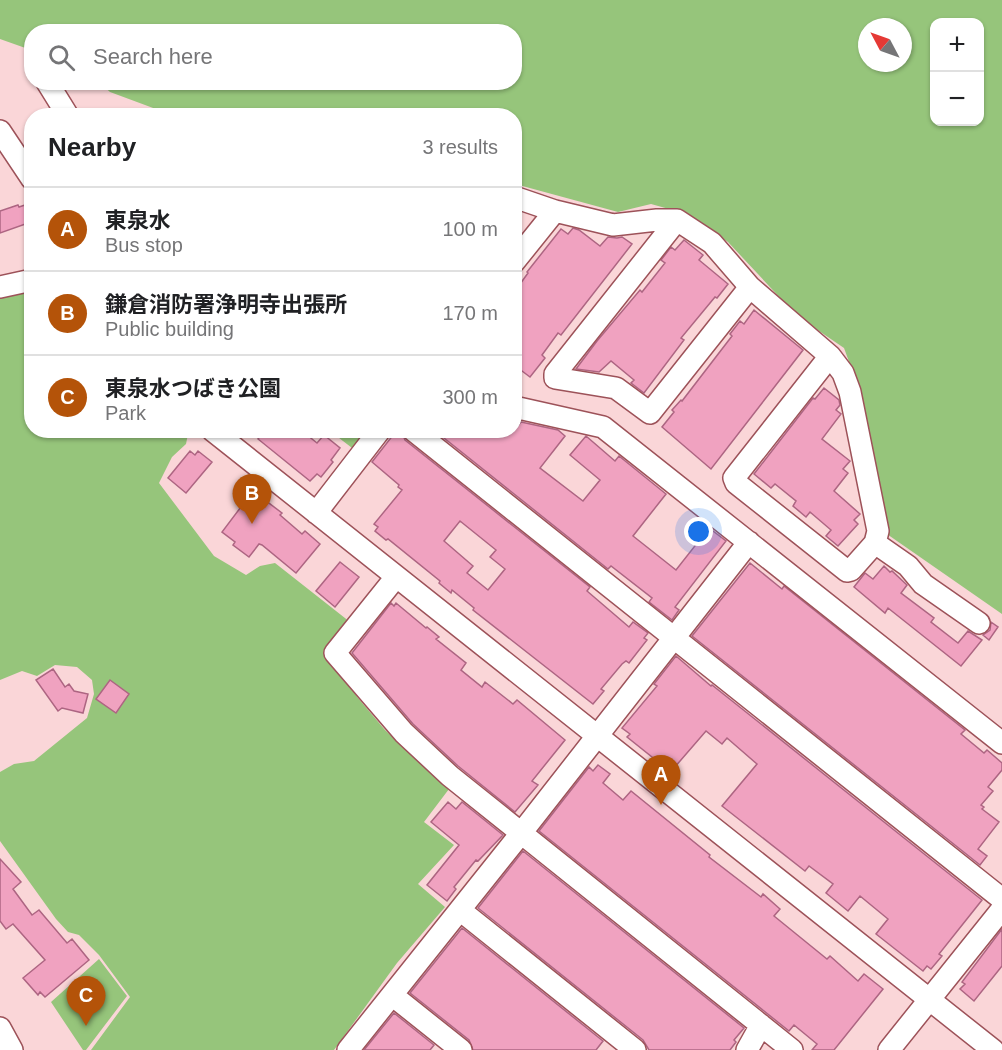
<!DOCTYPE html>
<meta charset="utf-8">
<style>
:root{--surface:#fff;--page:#f6f6f6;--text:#202124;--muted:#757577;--line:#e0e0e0;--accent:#b45309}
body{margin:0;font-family:Helvetica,"Noto Sans JP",sans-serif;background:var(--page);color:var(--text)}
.controls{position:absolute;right:18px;top:18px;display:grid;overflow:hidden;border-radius:12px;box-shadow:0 2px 4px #0004}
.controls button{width:54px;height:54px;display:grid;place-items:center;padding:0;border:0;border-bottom:2px solid var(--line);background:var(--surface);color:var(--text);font:30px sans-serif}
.compass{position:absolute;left:858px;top:18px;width:54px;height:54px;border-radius:50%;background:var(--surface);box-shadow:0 2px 4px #0004;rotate:311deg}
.you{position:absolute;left:699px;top:532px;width:21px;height:21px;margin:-15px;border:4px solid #fff;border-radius:50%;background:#1a73e8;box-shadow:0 0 0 9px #1a73e833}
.badge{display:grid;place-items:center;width:39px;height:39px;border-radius:50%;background:var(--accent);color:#fff;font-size:20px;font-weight:700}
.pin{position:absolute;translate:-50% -50px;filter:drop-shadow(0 2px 3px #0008)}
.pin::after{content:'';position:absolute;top:32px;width:21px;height:18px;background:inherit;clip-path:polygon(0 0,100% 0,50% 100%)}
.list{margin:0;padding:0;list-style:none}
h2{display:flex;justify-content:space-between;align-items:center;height:78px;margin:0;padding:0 24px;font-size:26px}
h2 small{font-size:20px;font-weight:400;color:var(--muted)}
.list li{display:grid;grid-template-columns:39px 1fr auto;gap:18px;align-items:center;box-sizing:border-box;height:84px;padding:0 24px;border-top:2px solid var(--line)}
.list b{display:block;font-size:22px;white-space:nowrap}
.list p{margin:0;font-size:20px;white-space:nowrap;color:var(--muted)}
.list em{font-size:20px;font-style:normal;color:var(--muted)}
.icon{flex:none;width:33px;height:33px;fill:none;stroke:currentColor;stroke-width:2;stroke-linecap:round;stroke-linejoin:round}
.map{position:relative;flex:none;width:1002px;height:1050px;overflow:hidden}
.search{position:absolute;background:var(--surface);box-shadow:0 2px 4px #0004;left:24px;top:24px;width:498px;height:66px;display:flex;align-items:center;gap:15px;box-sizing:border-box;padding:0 21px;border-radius:24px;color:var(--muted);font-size:22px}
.panel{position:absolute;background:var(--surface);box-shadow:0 2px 4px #0004;left:24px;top:108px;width:498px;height:330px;border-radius:24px}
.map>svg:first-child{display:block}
</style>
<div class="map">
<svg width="1002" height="1050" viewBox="0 0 1002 1050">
<rect width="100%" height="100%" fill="#fad6d8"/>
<path fill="#96c57b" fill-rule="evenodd" d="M 0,0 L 1002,0 L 1002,614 L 884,532 L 859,389 L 844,348 L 797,316 L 728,242 L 687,214 L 651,204 L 618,212 L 515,184 L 514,116 L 172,115 L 110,92 L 100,83 L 514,82 L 514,32 L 32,32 L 31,50 L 0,39 ZM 934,22 L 980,22 L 980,122 L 934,122 ZM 867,27 L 903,27 L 903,63 L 867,63 Z
M 31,290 L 32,430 L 184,431 L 188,434 L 186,444 L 172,457 L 159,483 L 214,556 L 246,575 L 260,566 L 275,563 L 350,622 L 324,651 L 358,698 L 385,730 L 449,789 L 424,822 L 454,845 L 418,884 L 445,907 L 397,963 L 334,1050 L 91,1050 L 130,997 L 99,955 L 79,935 L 68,932 L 56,919 L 0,841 L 0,772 L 14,764 L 34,761 L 87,718 L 94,694 L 92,680 L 77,667 L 55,665 L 37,676 L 22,671 L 0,680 L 0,297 Z
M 330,431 L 370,431 L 356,451 Z
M 99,959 L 127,996 L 86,1050 L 83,1050 L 51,1002 Z"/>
<path fill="#f0a2c0" stroke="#ad6582" stroke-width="1.5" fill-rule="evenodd" d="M 18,205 L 19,207 L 25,205 L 31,222 L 0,233 L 0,211 Z
M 573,228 L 579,230 L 600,246 L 608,237 L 617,238 L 622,237 L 632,244 L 561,335 L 558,333 L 542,355 L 545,358 L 530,377 L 514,365 L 515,291 L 528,273 L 527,272 L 561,229 L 568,234 Z
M 684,240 L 703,255 L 699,260 L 728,284 L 717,298 L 715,297 L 681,338 L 684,340 L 644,393 L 631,383 L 634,380 L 611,361 L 599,372 L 576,369 L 597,341 L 640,290 L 642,292 L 665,263 L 661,260 L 671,247 L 675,250 Z
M 754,310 L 803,350 L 711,469 L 662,427 L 674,412 L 672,410 L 681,400 L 682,401 L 732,336 L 730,334 L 740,321 L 744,324 Z
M 824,388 L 839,400 L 840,405 L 836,410 L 841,414 L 822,439 L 850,461 L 843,469 L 848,473 L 834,491 L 860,514 L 854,520 L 858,524 L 838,546 L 826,536 L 831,530 L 810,512 L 806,517 L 793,506 L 796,501 L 775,484 L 771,488 L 754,474 L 813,398 L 815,399 Z
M 521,422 L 558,430 L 565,436 L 540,468 L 583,501 L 600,480 L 570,455 L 586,436 L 615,461 L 619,456 L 666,494 L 633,536 L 676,570 L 709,528 L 726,541 L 675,607 L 679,610 L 672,620 L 649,602 L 652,598 L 611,566 L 608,569 L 434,430 L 513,431 Z
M 265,430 L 301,430 L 317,443 L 324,435 L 340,448 L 331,460 L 333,462 L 321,477 L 317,474 L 310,481 L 258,439 Z
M 397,430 L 401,430 L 405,440 L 590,587 L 587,591 L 629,627 L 633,622 L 648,633 L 644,638 L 647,640 L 629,663 L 626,661 L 622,664 L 601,689 L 604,691 L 593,704 L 473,610 L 474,608 L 452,590 L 451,593 L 439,583 L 440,581 L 388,539 L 386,540 L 375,531 L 378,527 L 374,524 L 402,490 L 398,487 L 399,485 L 372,462 ZM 460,521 L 496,550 L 490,557 L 505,569 L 488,590 L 467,573 L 473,566 L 444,541 Z
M 190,451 L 195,455 L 198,451 L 212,462 L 186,493 L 168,478 Z
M 253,491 L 282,513 L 280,515 L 302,534 L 305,531 L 320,544 L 296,573 L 262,545 L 259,544 L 249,557 L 233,545 L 235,542 L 222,532 Z
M 340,562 L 359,577 L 335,607 L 316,591 Z
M 750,563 L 782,589 L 784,586 L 965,730 L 961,734 L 984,753 L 987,750 L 1002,763 L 1002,770 L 988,787 L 993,791 L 981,805 L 984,807 L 982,809 L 999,822 L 978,849 L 987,856 L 980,865 L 692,636 Z
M 884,566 L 890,572 L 892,571 L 907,585 L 901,593 L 934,618 L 931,622 L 958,643 L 968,631 L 982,640 L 961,666 L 888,608 L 885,613 L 854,587 L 865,573 L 873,579 Z
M 391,603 L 394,606 L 396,603 L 426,628 L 427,627 L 439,637 L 436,639 L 466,663 L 461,670 L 482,687 L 485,682 L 513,704 L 517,700 L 565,740 L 532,781 L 538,785 L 515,812 L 458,766 L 413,724 L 352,653 Z
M 991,622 L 998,627 L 989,640 L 983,635 L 990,630 Z
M 676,656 L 711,686 L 712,685 L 982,900 L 939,954 L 942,956 L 931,969 L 927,966 L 923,971 L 876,934 L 888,919 L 860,896 L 848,911 L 826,893 L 833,884 L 809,866 L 805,871 L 722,806 L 757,764 L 727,738 L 722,744 L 706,731 L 674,768 L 666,761 L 662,765 L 627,737 L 630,734 L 622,728 L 657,686 L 654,684 Z
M 53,669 L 65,687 L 69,684 L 74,691 L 88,694 L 83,713 L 62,708 L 58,711 L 36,680 Z
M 110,680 L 129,694 L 116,713 L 96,699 Z
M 598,765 L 610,774 L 603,783 L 623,800 L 631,791 L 710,855 L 709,857 L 761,897 L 763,894 L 780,909 L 774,916 L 822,955 L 827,959 L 830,956 L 858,981 L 864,974 L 883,989 L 834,1050 L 812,1050 L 817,1044 L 794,1025 L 789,1031 L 539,831 L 589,767 L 593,771 Z
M 448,802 L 456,809 L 462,802 L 503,835 L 478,861 L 476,860 L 454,887 L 456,889 L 447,901 L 427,885 L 459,845 L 431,822 Z
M 523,851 L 744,1028 L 734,1040 L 736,1042 L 730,1050 L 649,1050 L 643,1040 L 478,908 Z
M 0,859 L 21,882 L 13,889 L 32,915 L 39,910 L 67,943 L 72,939 L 89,960 L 45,997 L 40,992 L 38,995 L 23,978 L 45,960 L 13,924 L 6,929 L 0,921 Z
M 462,928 L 603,1041 L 596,1050 L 473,1050 L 469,1040 L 410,993 Z
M 1002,929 L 1002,966 L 974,1001 L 960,989 L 965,984 L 962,982 Z
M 394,1013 L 434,1045 L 430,1050 L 364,1050 Z"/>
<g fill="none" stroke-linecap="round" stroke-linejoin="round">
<g stroke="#9d5259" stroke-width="24">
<path id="minor" d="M 47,82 L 68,116
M 0,131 L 32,179
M 514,197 L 555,211 L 613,225 L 657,220 L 677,220 L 712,243 L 750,287 L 830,356 L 843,373 L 850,392 L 878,531 L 875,543 L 851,570 L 847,571 L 736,483 L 734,478 L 830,356
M 677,220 L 555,374 L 555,378 L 616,388 L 650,413 L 750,287
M 514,262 L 555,211
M 0,287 L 32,280
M 514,407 L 603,427 L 1002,743
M 212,430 L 993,1050
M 413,430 L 1002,899
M 316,513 L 380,430
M 875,543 L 908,566 L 923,584 L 979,623
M 396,577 L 335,653 L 404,733 L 450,776 L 792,1050
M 460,910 L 635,1050
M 392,995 L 461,1050
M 0,1028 L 12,1050
M 348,1050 L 522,832 L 749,542
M 747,1050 L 761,1025
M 889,1050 L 1002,909"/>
</g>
<use href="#minor" stroke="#fff" stroke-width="21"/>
</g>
</svg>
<div class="controls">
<button>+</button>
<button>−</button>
</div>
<svg class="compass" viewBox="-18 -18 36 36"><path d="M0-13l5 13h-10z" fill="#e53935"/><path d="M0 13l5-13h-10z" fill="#757577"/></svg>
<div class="you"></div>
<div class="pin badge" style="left:661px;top:805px">A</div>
<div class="pin badge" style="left:252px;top:524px">B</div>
<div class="pin badge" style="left:86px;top:1026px">C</div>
<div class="search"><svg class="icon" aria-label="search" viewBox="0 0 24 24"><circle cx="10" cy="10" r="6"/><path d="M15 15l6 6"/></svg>Search here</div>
<section class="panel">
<h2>Nearby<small>3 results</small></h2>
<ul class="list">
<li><span class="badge">A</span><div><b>東泉水</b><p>Bus stop</p></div><em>100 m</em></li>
<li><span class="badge">B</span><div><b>鎌倉消防署浄明寺出張所</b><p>Public building</p></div><em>170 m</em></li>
<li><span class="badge">C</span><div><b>東泉水つばき公園</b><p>Park</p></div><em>300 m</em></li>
</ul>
</section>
</div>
